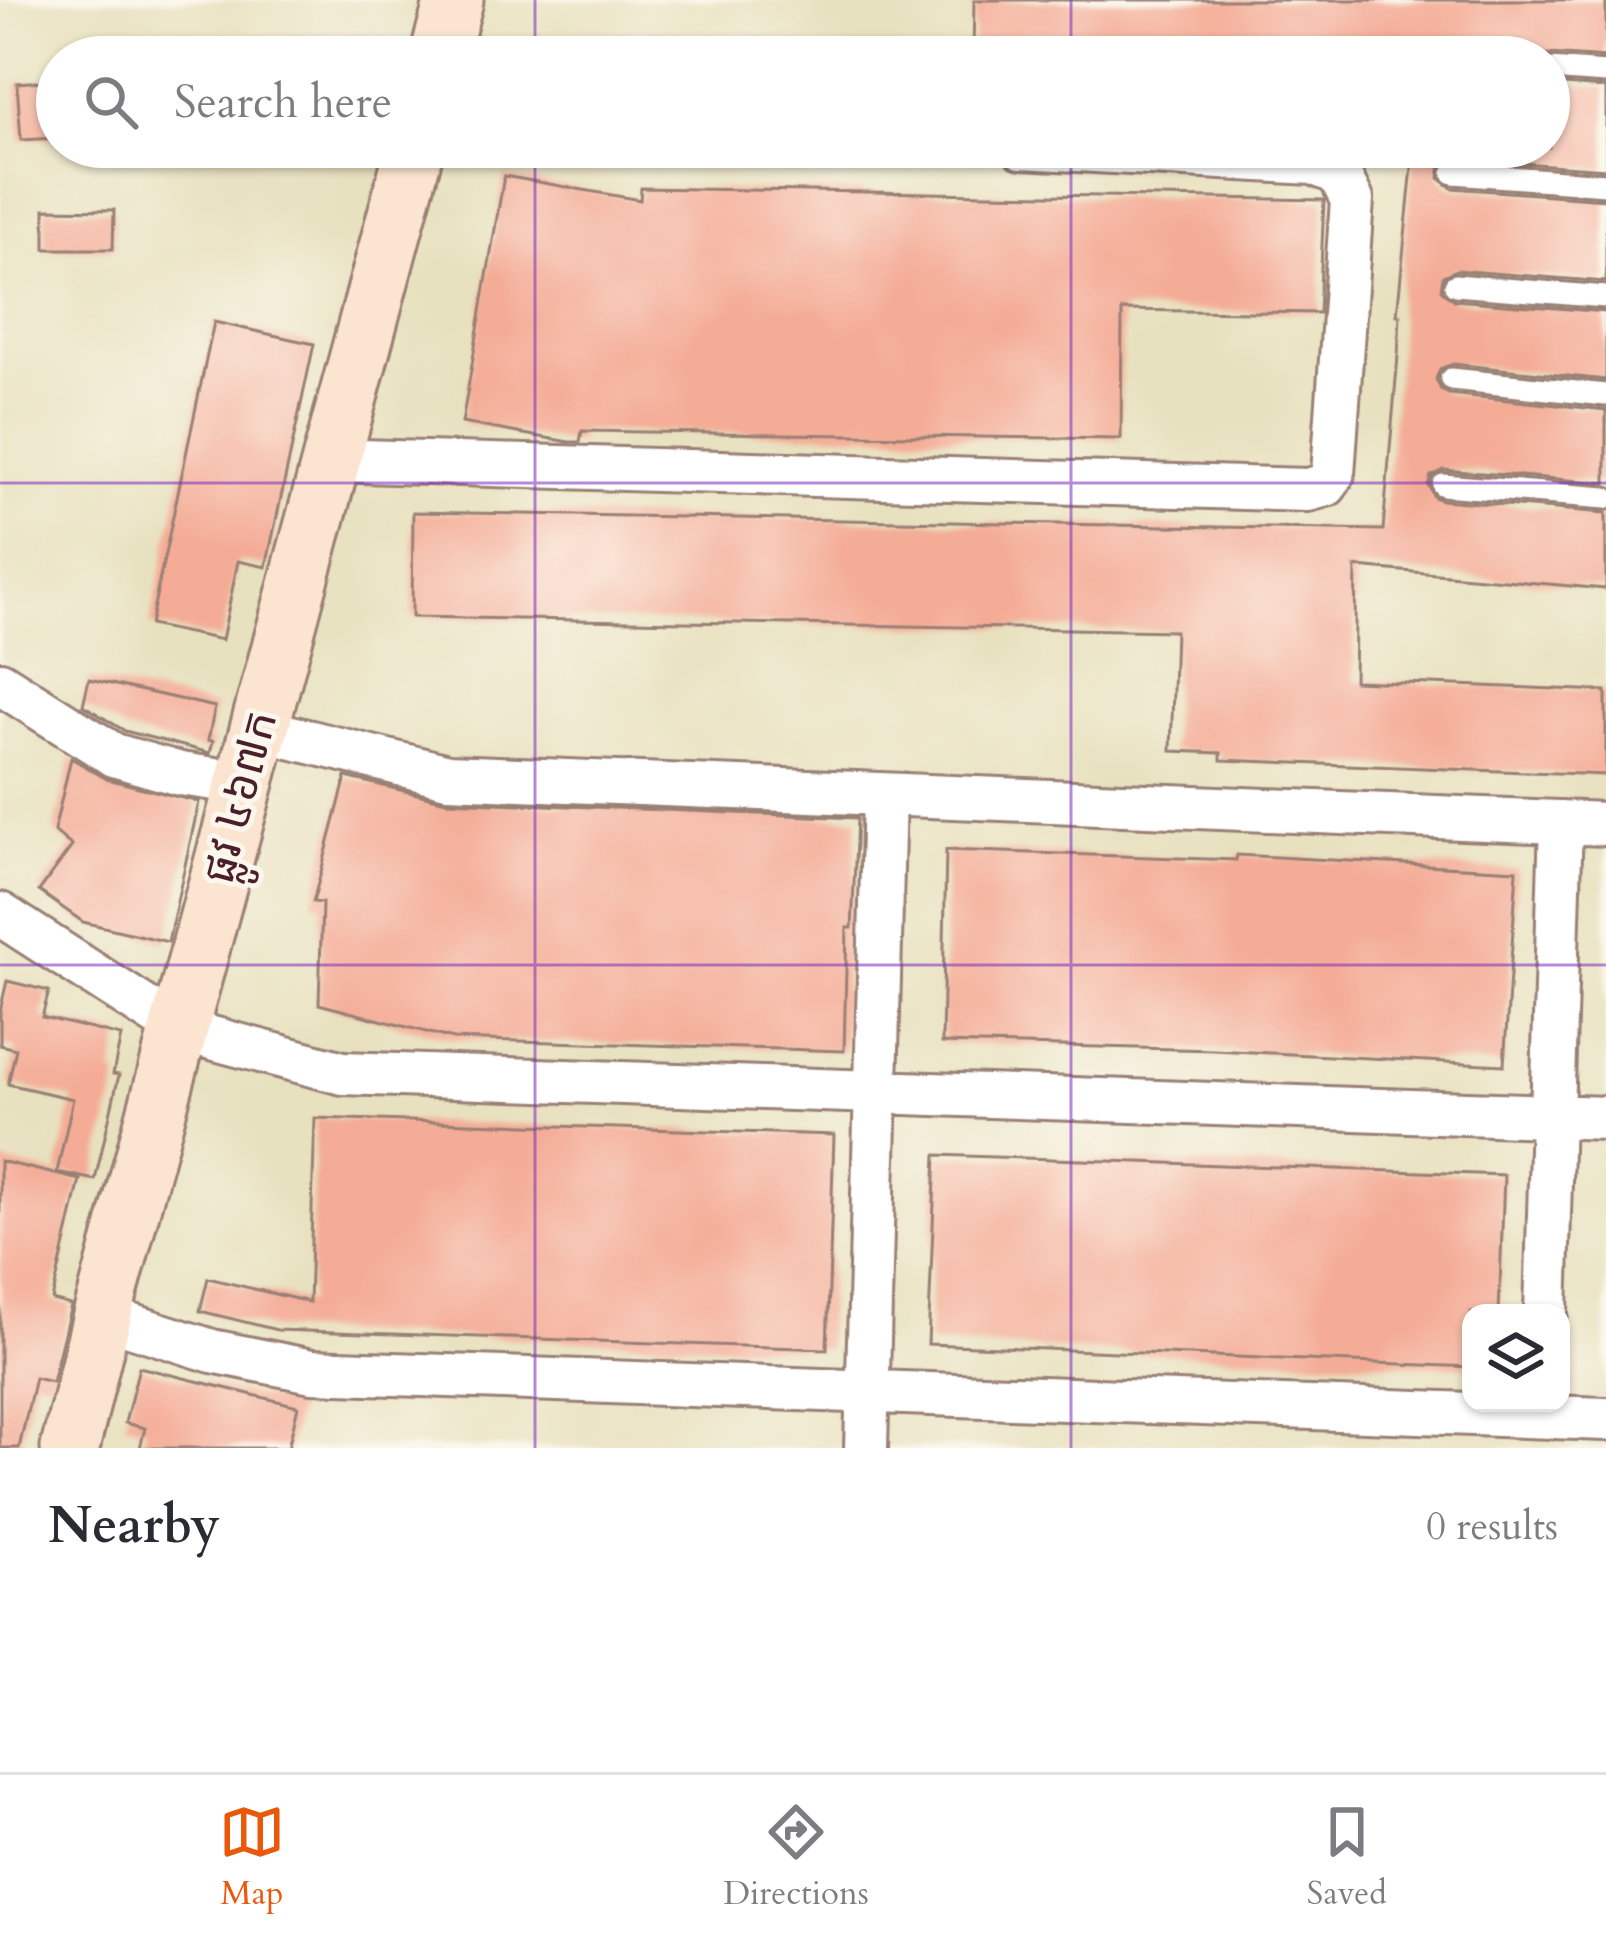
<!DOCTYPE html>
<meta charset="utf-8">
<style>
:root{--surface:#fff;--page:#f7f7f7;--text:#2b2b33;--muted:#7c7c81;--line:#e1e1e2;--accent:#ea580c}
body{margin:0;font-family:Cardo,"Noto Sans Khmer",serif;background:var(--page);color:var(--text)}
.controls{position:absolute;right:36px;bottom:36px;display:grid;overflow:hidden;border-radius:24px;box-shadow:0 3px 9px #0004}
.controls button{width:108px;height:108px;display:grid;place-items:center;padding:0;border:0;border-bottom:3px solid var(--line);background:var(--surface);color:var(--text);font:60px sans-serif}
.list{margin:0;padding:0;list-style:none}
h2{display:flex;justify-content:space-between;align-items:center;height:156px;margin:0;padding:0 48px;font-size:51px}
h2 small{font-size:39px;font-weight:400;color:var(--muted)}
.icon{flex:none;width:66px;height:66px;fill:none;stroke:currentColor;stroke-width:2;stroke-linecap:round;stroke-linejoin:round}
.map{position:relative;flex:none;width:1606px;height:1448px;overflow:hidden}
.search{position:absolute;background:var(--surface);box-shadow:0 3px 9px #0004;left:36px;right:36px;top:36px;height:132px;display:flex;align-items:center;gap:30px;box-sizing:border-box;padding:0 42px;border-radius:66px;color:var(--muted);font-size:45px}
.sheet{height:324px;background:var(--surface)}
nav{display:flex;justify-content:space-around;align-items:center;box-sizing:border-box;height:168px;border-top:3px solid var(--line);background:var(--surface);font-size:33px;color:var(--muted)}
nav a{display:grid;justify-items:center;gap:6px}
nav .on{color:var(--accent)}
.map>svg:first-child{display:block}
</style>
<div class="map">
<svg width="1606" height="1448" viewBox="0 0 1606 1448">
<rect width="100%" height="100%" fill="#fbf7ec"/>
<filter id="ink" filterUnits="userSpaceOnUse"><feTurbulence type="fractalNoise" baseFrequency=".00833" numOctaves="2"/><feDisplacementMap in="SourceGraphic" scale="24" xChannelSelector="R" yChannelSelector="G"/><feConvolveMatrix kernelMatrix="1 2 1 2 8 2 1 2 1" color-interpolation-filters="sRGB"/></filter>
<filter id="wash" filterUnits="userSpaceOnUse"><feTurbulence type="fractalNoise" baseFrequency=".004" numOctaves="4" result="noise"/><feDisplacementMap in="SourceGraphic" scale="48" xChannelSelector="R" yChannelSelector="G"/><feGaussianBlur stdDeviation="2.7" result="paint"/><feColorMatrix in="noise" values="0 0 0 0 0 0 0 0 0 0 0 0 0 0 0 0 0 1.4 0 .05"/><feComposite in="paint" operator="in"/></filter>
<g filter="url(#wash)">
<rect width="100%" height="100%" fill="#e8e1bf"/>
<g id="blocks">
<path fill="#f4ac96" d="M 974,0 L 1606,0 L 1606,58 L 1550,54 L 1507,57 L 1379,46 L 1379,57 L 973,57 Z
M 57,80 L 57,138 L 21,140 L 17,83 Z
M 1549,84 L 1606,88 L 1606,169 L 1453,158 L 1441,164 L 1439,178 L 1452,188 L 1606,199 L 1606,282 L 1456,270 L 1443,276 L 1441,290 L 1454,300 L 1606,312 L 1606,380 L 1453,364 L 1440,369 L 1436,379 L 1441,390 L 1449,394 L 1606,410 L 1606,483 L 1444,470 L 1431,476 L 1428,485 L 1434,497 L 1442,500 L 1606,513 L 1606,589 L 1356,567 L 1354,681 L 1606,691 L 1606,775 L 1221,760 L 1221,753 L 1171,751 L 1175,631 L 412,617 L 413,512 L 1383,530 L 1398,356 L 1400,315 L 1397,315 L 1414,147 L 1549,147 Z
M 504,176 L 640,200 L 641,188 L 1324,200 L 1319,313 L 1122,310 L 1121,439 L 582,431 L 580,442 L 569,442 L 462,423 Z
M 45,209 L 114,210 L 113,249 L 45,249 Z
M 214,322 L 314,344 L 266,567 L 238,561 L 222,640 L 150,625 Z
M 89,679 L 215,707 L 208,740 L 213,741 L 210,753 L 125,731 L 83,705 Z
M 71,758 L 107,779 L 199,802 L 168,942 L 83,922 L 39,891 L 72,846 L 54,831 Z
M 346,777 L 446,801 L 857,818 L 852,928 L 847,928 L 844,1051 L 453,1039 L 319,1004 L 322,903 L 313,902 Z
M 946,850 L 1236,860 L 1237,855 L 1517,870 L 1504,1065 L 1214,1050 L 942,1043 Z
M 7,981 L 49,991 L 42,1017 L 121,1036 L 113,1074 L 119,1075 L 95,1180 L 57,1172 L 73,1099 L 8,1084 L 16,1049 L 0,1045 L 0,1011 Z
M 315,1118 L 834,1135 L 827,1349 L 277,1330 L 200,1311 L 208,1278 L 309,1302 Z
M 936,1155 L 1504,1175 L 1499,1313 L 1471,1313 L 1471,1367 L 928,1344 Z
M 0,1161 L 80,1180 L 52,1300 L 71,1305 L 52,1382 L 35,1378 L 19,1448 L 0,1448 Z
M 139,1367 L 298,1406 L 288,1448 L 140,1448 L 145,1428 L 125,1423 Z"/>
</g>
</g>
<g filter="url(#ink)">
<use href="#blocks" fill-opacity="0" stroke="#998075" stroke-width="3"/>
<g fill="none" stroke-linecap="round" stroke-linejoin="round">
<g stroke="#998075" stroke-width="27">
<path id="lane" d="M 1549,69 L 1606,73
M 1453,173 L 1606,184
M 1455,285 L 1606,297
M 1451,379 L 1606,395
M 1443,485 L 1606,498"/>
</g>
<g stroke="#998075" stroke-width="48">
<path id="street" d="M 329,460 L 1308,490 L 1326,485 L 1333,474 L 1352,200 L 1339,174 L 1313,163 L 1022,147
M 0,683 L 114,755 L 180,774 L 243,783
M 258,729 L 448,776 L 1606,824
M 0,914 L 178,1029 L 343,1073 L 1606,1118
M 1546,1313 L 1561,822
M 102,1316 L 212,1351 L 312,1371 L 1606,1419
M 866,1448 L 884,796"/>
</g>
<g stroke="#998075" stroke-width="63">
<path id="secondary" d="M 439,57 L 454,0
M 70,1448 L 102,1316 L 415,147"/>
</g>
<use href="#lane" stroke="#fff" stroke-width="21"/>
<use href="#street" stroke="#fff" stroke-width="42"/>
<use href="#secondary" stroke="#fce5d0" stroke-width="57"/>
</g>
</g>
<path fill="none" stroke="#7b2cbf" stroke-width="3" stroke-opacity="0.55" d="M 535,0 L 535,57M 1071,0 L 1071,57M 535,147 L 535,1448M 1071,147 L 1071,1448M 0,483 L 1606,483M 0,965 L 1606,965"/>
<g text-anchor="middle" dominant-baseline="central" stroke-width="10" stroke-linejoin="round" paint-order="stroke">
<g font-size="45" fill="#4a1f2b" stroke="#fbf7ec">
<text transform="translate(240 797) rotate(-75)">ផ្លូវ ៤៦៧ក</text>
</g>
</g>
</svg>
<div class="controls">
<button><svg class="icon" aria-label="layers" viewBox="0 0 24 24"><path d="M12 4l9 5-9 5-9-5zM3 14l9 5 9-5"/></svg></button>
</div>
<div class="search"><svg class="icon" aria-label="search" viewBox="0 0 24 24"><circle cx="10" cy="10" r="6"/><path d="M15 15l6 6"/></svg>Search here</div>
</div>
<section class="sheet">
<h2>Nearby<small>0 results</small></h2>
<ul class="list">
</ul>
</section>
<nav>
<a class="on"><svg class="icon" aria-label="map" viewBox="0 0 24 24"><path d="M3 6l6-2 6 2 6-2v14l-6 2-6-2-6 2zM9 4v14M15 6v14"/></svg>Map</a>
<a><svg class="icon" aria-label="directions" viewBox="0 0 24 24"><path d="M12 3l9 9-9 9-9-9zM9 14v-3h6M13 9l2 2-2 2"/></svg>Directions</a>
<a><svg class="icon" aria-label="saved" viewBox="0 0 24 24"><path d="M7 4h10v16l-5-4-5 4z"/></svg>Saved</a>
</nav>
